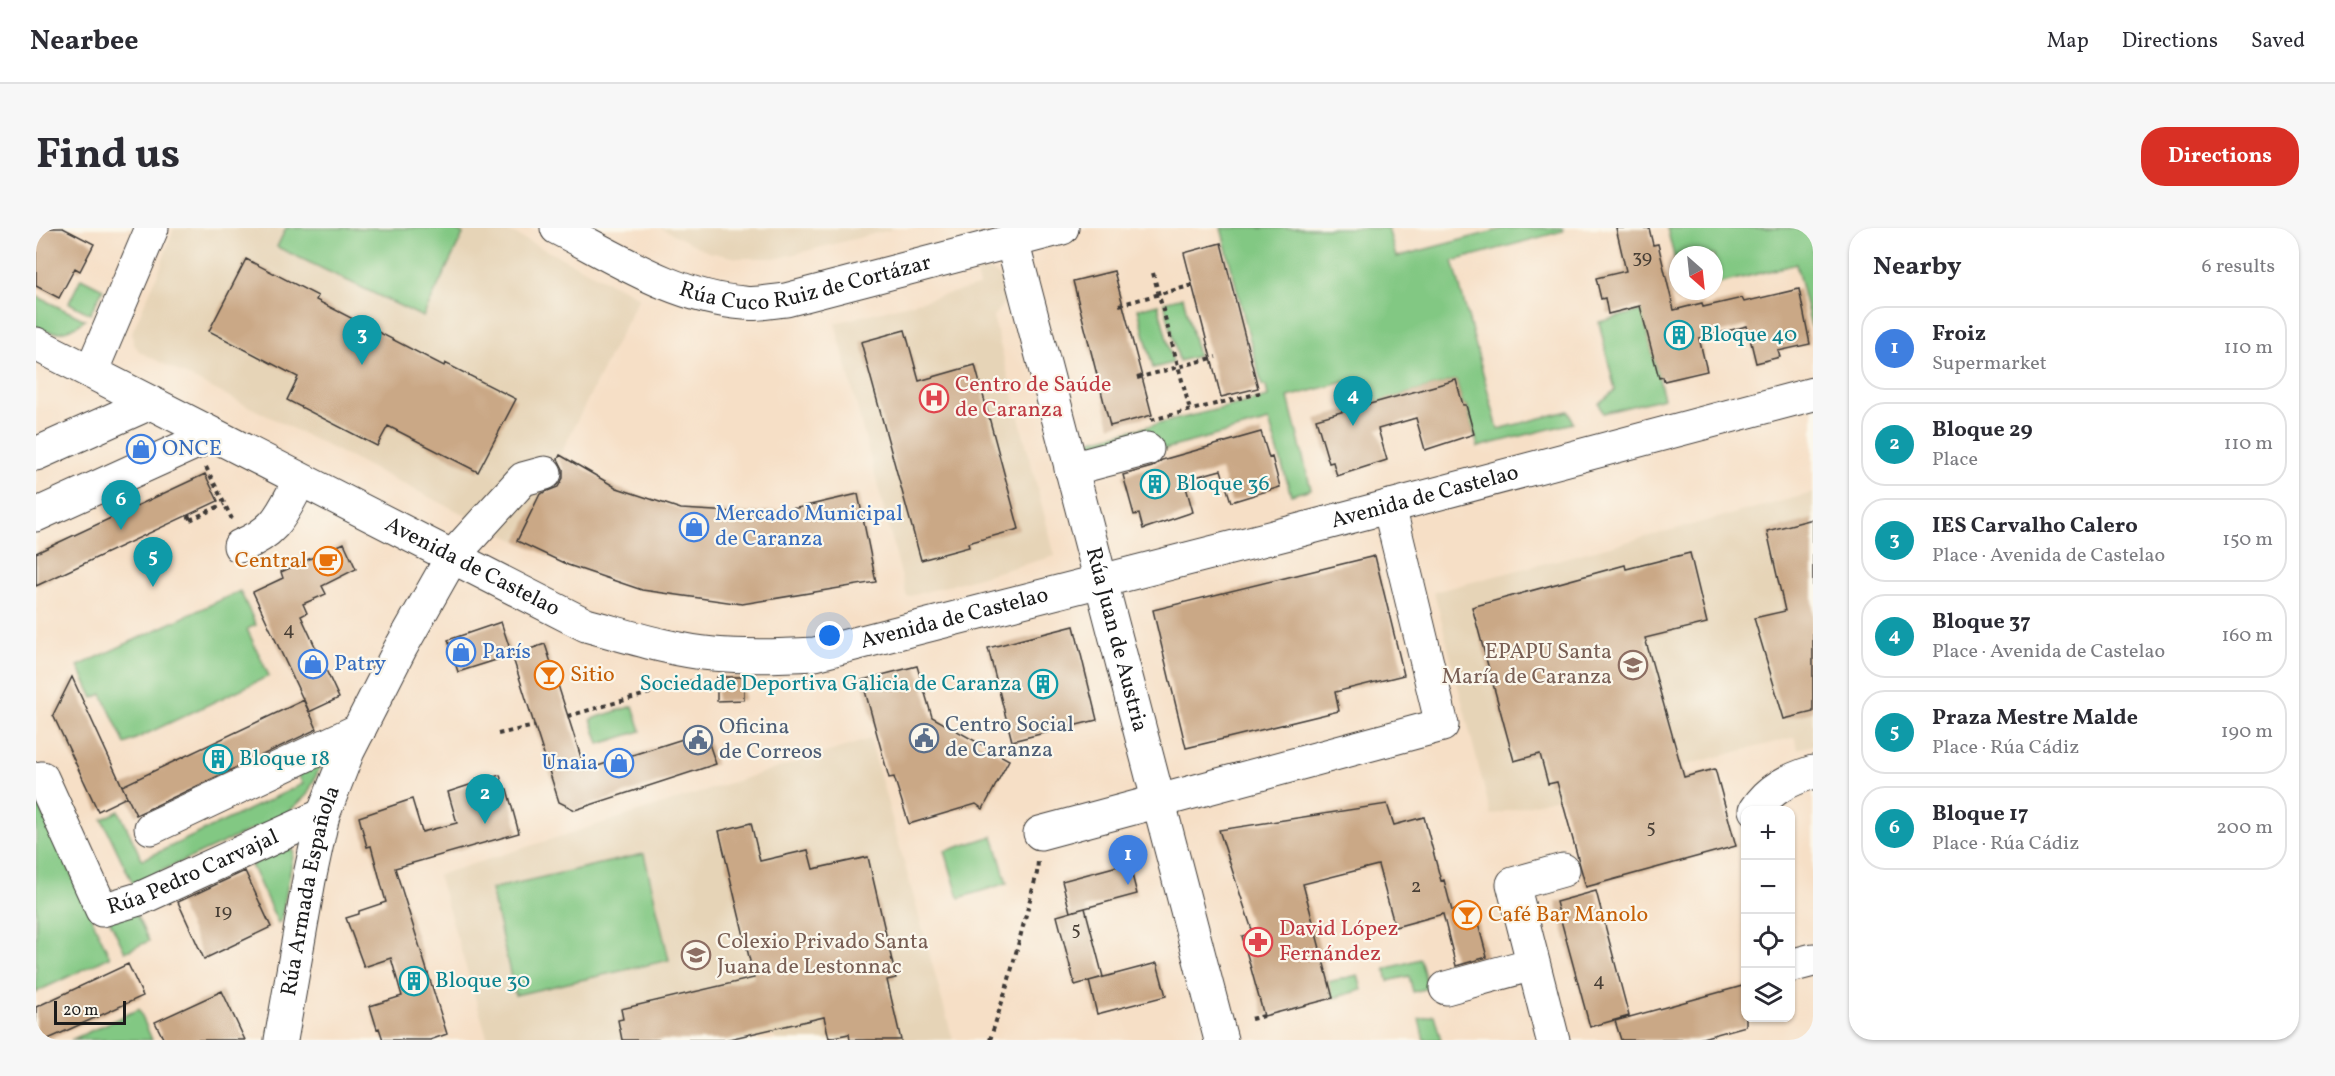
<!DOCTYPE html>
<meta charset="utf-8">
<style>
:root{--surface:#fff;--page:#f7f7f7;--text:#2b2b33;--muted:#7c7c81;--line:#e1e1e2;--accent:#d93025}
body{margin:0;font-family:Vollkorn,serif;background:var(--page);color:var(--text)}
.controls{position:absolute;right:18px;bottom:18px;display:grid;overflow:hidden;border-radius:12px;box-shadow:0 2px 4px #0004}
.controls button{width:54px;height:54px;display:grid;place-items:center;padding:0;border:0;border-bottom:2px solid var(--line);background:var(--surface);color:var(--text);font:30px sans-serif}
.compass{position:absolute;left:1633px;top:18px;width:54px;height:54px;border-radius:50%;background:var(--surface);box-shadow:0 2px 4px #0004;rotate:153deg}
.scale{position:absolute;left:18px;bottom:15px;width:72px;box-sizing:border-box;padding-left:6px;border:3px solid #1c1c1c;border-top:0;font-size:16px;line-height:21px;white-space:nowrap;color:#1c1c1c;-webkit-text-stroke:4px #fbf7ec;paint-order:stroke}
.you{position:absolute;left:794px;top:408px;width:21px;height:21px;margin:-15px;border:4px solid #fff;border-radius:50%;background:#1a73e8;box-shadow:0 0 0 9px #1a73e833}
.badge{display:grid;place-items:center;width:39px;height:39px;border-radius:50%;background:var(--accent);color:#fff;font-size:20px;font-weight:700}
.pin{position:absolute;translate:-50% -50px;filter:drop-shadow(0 2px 3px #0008)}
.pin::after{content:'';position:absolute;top:32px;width:21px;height:18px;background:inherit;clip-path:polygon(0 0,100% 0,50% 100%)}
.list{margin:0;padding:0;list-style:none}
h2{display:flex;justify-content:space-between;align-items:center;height:78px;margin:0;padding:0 24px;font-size:26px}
h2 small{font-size:20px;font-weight:400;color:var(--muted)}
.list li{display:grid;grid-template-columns:39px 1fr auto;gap:18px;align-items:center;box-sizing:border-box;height:84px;margin:0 12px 12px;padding:0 12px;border:2px solid var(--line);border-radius:24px}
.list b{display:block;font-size:22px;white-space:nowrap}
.list p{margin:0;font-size:20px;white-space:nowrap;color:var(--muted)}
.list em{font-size:20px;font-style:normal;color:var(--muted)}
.icon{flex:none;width:33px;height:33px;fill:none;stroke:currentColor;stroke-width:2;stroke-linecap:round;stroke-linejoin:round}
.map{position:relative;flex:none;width:1777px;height:812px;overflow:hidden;border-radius:24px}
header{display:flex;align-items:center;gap:36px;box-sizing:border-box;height:84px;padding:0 30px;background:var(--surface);border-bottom:2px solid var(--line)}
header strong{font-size:28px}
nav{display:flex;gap:33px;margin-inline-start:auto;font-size:21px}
.intro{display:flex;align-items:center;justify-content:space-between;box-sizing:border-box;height:144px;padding:0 36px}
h1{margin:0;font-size:42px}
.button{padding:15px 27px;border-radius:24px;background:var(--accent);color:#fff;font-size:21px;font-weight:700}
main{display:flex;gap:36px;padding:0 36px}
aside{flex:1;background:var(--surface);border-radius:24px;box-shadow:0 2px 4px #0004}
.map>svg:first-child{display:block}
</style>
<header>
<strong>Nearbee</strong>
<nav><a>Map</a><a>Directions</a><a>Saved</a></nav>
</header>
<div class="intro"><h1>Find us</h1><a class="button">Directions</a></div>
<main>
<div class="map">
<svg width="1777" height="812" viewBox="0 0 1777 812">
<rect width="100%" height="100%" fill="#fbf7ec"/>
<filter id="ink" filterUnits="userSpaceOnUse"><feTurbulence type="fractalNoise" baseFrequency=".0167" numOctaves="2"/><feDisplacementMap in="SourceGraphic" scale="12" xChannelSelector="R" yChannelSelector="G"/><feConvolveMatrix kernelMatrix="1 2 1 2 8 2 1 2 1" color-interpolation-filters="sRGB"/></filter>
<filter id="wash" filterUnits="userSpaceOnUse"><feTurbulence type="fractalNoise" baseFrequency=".008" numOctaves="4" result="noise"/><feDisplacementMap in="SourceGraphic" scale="24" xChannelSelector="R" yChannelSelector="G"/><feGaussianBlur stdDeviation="1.35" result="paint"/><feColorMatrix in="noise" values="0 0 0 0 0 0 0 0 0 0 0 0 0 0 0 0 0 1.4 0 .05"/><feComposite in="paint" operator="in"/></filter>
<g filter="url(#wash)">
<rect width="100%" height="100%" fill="#f6dfc6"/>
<path fill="#e6d4b7" d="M 138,0 L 466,0 L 603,69 L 481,313 L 104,124 L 97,115 L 96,104 L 125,38 Z
M 625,0 L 861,0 L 743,30 L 702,30 L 672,24 Z
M 938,38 L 956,43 L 967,51 L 970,63 L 971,71 L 957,89 L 1019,328 L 871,369 L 799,95 L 943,58 Z
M 1777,265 L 1777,517 L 1762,521 L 1759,509 L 1455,587 L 1398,364 Z
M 834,511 L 917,812 L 740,812 L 737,807 L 715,812 L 452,812 L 402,647 Z"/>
<path fill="#82c883" stroke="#4f7250" stroke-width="1.5" d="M 250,0 L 415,0 L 427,6 L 387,89 L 241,19 Z
M 1185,0 L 1352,0 L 1360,29 L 1470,0 L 1527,0 L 1527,3 L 1417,33 L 1462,201 L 1532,183 L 1537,195 L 1442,219 L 1431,177 L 1427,177 L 1420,152 L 1317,181 L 1309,154 L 1252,169 L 1275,261 L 1255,267 L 1233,193 L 1118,224 L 1055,220 L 1052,213 L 1232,169 L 1230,158 L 1226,158 Z
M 1631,0 L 1763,0 L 1763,2 L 1777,0 L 1777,106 L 1760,36 L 1678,57 L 1678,27 L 1642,27 L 1642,44 Z
M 45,50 L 67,61 L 54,86 L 33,75 Z
M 0,68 L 49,92 C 32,105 19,108 0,99 Z
M 1147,69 L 1162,128 L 1143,133 L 1128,74 Z
M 1122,76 L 1137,135 L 1117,140 L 1102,81 Z
M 1611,81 L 1609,96 L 1628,170 L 1567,185 L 1563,175 L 1579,162 L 1563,94 Z
M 204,363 L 220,397 L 211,401 L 233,448 L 89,516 L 66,466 L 57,470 L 42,438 Z
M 597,478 L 605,503 L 563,516 L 555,491 Z
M 287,533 L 271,567 L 250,586 L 97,656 L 66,591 L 83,583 L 106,632 L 267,556 L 262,547 Z
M 0,571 L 74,729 L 0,764 Z
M 957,608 L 971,655 L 923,670 L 909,623 Z
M 250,619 L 258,623 L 245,693 L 242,695 L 215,637 Z
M 608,626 L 633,732 L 479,767 L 455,661 Z
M 97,680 L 113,713 L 89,724 L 73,691 Z
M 1384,731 L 1392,760 L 1377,764 L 1373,748 L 1352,753 L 1349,741 Z
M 1322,747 L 1326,762 L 1297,770 L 1292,754 Z
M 103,781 L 116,812 L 35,812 Z
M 1398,787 L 1405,812 L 1388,812 L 1383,791 Z"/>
<g id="blocks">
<path fill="#caa886" d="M 0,0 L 27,0 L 58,16 L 44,43 L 39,40 L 23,70 L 0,58 Z
M 1580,0 L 1613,0 L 1617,17 L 1622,16 L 1638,82 L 1666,75 L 1667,79 L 1706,70 L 1708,74 L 1763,61 L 1774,116 L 1742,123 L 1744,129 L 1720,135 L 1711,98 L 1663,110 L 1671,143 L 1628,153 L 1627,149 L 1623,150 L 1604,78 L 1572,86 L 1569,70 L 1565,71 L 1560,50 L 1590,43 Z
M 1185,15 L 1222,160 L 1185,169 L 1148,25 Z
M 210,31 L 282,68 L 280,72 L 408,138 L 409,135 L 480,171 L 442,244 L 352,198 L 341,218 L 251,172 L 262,149 L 173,103 Z
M 1078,43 L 1116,187 L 1074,198 L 1037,53 Z
M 869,102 L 883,153 L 939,137 L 983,301 L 932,315 L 933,319 L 885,332 L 825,114 Z
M 1420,152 L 1427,177 L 1430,177 L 1438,206 L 1389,222 L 1380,190 L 1342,201 L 1351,232 L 1301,248 L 1297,234 L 1293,235 L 1280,191 Z
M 1225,204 L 1233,230 L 1236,229 L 1244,259 L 1195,274 L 1185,242 L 1148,252 L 1157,284 L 1107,301 L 1103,286 L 1098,287 L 1087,247 L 1116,239 L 1126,232 Z
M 524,227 L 581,260 L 645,281 L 713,285 L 761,280 L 822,266 L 840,354 L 706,376 L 606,362 L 532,337 L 481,313 L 504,266 L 522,259 L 527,250 L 527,241 L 522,231 Z
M 169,246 L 182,273 L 0,358 L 0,325 Z
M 1777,291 L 1777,484 L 1748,491 L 1718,390 L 1749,383 L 1731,303 Z
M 308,315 L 320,341 L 286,358 L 290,366 L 267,376 L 271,385 L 265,388 L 303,470 L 273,484 L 217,364 L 247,350 L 245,344 Z
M 1654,325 L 1671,395 L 1609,410 L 1648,549 L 1679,541 L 1700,618 L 1550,659 L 1521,554 L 1512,556 L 1504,526 L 1478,533 L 1436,379 L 1589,337 L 1590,341 Z
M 1339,328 L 1368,447 L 1299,464 L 1303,483 L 1150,520 L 1117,382 Z
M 465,394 L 476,427 L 422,444 L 412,412 Z
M 1038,398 L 1061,492 L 976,513 L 952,420 Z
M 509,416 L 549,542 L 669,504 L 680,536 L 539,582 L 523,574 L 476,427 Z
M 881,438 L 896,489 L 973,532 L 947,581 L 940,576 L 873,596 L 858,549 L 853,550 L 826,452 Z
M 36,449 L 91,569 L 62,583 L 17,487 Z
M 681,449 L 708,449 L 708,472 L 681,473 Z
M 268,472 L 281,501 L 100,587 L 86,558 Z
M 464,547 L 468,562 L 471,561 L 483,605 L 359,640 L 411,806 L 394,812 L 347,812 L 343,800 L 341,801 L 334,778 L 366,768 L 355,730 L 328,739 L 310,690 L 323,686 L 323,683 L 350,674 L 335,618 L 331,619 L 323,589 L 376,571 L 386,604 L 421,595 L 412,564 Z
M 1351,576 L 1358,597 L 1388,589 L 1405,653 L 1408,652 L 1416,683 L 1437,677 L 1451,729 L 1420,738 L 1407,686 L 1359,699 L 1342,637 L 1267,656 L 1297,770 L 1228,788 L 1206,708 L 1217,705 L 1183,602 Z
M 715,595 L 724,633 L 772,622 L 777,641 L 832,629 L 860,750 L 851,752 L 865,812 L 814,812 L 813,806 L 793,810 L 788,789 L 689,812 L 586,812 L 582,792 L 587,791 L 585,781 L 718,750 L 683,603 Z
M 1093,635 L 1101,666 L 1034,684 L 1026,653 Z
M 209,643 L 235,699 L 168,731 L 142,674 Z
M 1560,663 L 1593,788 L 1554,799 L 1520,674 Z
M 1049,680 L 1067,749 L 1039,757 L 1021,688 Z
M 1121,735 L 1130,768 L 1061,786 L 1053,753 Z
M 92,736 L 107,768 L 10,812 L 0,812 L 0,779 Z
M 1710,757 L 1710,798 L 1659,812 L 1585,812 L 1579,793 Z
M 186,763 L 209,812 L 128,812 L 119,794 Z"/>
</g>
</g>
<g filter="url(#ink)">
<use href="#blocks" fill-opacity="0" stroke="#3d3936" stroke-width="1.5"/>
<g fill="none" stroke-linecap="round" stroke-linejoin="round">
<g stroke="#3d3936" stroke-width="35">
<g id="minor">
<path id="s1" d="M 521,0 C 580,30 640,70 708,75 C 721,77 736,73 750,72 L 1026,0"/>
<path id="s2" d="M 976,13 L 1185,812"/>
<path id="s3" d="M 0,116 L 550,397 C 592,408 634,422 677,426 C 711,429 745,428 779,426 L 1253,305 L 1777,166"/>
<path d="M 55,144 L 116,0"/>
<path d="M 0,226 L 114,175"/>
<path d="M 1035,241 L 1111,221"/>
<path d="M 0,287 L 176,207"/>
<path d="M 204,318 C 242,303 246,285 264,252"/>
<path id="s4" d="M 0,553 L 6,550 L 66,682 L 103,671 L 287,587"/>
<path d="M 1720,582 C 1734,560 1753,552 1777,544"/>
<path d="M 115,600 L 323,502"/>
<path d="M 1004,605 L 1406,497 L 1353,278"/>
<path d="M 1754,738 L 1777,732"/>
<path d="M 1410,760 L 1497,736"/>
<path id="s5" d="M 245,812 L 273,652 L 287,587 L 312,523 L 364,421 L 416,329 L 487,251 L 509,245"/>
<path d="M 1517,812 L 1477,656 L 1527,642"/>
</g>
</g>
<path stroke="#3d3936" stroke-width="4" stroke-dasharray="4.5 4.5" stroke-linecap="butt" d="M 1117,45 L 1154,182
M 1083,77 L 1161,56
M 1101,150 L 1180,129
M 1115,192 L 1228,164
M 170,239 L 196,291
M 152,287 L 156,295
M 154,292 L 188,276
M 532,488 L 657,453
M 462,506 L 499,498
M 1215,791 L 1228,788
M 954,812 L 972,755 L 1001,645 L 1002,633"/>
<use href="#minor" stroke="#fff" stroke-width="33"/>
</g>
</g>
<defs>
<g id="building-ring" transform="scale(1.5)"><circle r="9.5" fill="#fbf7ec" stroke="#0f9aa8" stroke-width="1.5"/><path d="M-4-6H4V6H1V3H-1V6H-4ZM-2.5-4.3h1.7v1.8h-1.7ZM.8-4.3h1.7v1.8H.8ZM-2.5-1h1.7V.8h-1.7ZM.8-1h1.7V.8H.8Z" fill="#0f9aa8"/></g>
<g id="hospital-ring" transform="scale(1.5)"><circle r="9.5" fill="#fbf7ec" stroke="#e0444e" stroke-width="1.5"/><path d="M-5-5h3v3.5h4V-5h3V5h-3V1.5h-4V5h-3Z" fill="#e0444e"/></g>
<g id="shop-ring" transform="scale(1.5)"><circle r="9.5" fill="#fbf7ec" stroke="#3f7fe0" stroke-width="1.5"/><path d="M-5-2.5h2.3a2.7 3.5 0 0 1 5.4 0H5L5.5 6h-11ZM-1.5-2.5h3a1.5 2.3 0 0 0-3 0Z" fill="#3f7fe0"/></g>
<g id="cafe-ring" transform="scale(1.5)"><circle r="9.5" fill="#fbf7ec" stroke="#e8710a" stroke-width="1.5"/><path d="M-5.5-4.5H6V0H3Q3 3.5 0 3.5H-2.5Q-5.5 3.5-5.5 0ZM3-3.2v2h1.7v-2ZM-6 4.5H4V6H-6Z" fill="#e8710a"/></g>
<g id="school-ring" transform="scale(1.5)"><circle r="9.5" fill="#fbf7ec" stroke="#8d6e63" stroke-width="1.5"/><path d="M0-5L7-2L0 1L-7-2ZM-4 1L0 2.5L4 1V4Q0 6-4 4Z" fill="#8d6e63"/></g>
<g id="bar-ring" transform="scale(1.5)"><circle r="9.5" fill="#fbf7ec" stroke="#e8710a" stroke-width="1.5"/><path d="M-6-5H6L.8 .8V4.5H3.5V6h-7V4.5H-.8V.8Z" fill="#e8710a"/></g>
<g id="civic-ring" transform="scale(1.5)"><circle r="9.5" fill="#fbf7ec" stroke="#5c6f8a" stroke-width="1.5"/><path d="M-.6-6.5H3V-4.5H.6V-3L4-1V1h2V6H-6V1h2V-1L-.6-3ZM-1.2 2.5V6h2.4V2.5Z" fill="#5c6f8a"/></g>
<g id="pharmacy-ring" transform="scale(1.5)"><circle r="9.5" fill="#fbf7ec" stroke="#e0444e" stroke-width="1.5"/><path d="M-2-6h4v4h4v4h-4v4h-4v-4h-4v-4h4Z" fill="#e0444e"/></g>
</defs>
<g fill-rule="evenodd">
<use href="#building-ring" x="1643" y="107"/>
<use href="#hospital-ring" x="898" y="170"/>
<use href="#shop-ring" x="105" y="221"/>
<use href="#building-ring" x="1119" y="256"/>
<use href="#shop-ring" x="658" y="299"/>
<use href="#cafe-ring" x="292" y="333"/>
<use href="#shop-ring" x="425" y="424"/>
<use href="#shop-ring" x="277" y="436"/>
<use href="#school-ring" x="1597" y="437"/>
<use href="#bar-ring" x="513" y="447"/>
<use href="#building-ring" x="1007" y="456"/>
<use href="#civic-ring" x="888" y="510"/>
<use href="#civic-ring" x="662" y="512"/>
<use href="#building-ring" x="182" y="531"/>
<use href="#shop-ring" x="583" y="535"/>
<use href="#bar-ring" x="1431" y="687"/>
<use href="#pharmacy-ring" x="1222" y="714"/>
<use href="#school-ring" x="660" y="727"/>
<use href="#building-ring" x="378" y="753"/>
</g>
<g text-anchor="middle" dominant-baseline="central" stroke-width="4.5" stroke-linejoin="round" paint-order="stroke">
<g font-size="20" fill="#483f36">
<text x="1606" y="30">39</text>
<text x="253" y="402">4</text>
<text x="1615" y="600">5</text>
<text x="1380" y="659">2</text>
<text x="187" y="684">19</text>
<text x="1040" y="702">5</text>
<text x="1563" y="753">4</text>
</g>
<g font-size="22" fill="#1c1c1c" stroke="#fbf7ec">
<text stroke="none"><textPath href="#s1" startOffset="266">Rúa Cuco Ruiz de Cortázar</textPath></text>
<text stroke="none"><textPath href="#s3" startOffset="1480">Avenida de Castelao</textPath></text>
<text stroke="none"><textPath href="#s3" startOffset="490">Avenida de Castelao</textPath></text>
<text stroke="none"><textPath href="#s3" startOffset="994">Avenida de Castelao</textPath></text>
<text stroke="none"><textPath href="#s2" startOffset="412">Rúa Juan de Austria</textPath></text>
<text stroke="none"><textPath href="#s4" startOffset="250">Rúa Pedro Carvajal</textPath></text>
<text stroke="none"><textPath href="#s5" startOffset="152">Rúa Armada Española</textPath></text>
</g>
<g font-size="22" fill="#0d838f" stroke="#fbf7ec" text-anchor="start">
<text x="1664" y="107">Bloque 40</text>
<text x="1140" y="256">Bloque 36</text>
<text x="986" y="456" text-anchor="end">Sociedade Deportiva Galicia de Caranza</text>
<text x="203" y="531">Bloque 18</text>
<text x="399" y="753">Bloque 30</text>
</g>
<g font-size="22" fill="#be3a42" stroke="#fbf7ec" text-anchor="start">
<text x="919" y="157">Centro de Saúde<tspan x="919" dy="25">de Caranza</tspan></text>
<text x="1243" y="701">David López<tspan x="1243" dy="25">Fernández</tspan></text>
</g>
<g font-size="22" fill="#366cbe" stroke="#fbf7ec" text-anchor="start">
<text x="126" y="221">ONCE</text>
<text x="679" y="286">Mercado Municipal<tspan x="679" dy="25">de Caranza</tspan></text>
<text x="446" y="424">París</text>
<text x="298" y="436">Patry</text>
<text x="562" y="535" text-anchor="end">Unaia</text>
</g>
<g font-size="22" fill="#c56008" stroke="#fbf7ec" text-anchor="start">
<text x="271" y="333" text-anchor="end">Central</text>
<text x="534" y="447">Sitio</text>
<text x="1452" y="687">Café Bar Manolo</text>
</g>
<g font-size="22" fill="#785e54" stroke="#fbf7ec" text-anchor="end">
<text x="1576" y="424">EPAPU Santa<tspan x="1576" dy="25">María de Caranza</tspan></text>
<text x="681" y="714" text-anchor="start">Colexio Privado Santa<tspan x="681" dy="25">Juana de Lestonnac</tspan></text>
</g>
<g font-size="22" fill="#4e5e75" stroke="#fbf7ec" text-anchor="start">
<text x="909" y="497">Centro Social<tspan x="909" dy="25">de Caranza</tspan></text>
<text x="683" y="499">Oficina<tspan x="683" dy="25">de Correos</tspan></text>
</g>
</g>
</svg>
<div class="controls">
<button>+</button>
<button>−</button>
<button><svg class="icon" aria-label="locate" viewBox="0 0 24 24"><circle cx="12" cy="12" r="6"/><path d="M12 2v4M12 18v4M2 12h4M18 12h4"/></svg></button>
<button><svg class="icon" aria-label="layers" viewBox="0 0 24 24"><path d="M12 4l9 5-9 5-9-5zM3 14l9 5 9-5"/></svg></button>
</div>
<svg class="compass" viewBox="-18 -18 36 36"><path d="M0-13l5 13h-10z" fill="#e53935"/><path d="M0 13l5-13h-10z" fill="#7c7c81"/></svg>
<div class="scale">20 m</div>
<div class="you"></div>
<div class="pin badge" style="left:1092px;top:657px;background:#3f7fe0">1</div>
<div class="pin badge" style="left:449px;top:596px;background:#0f9aa8">2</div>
<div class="pin badge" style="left:326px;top:137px;background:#0f9aa8">3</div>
<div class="pin badge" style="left:1317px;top:198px;background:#0f9aa8">4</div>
<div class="pin badge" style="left:117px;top:359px;background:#0f9aa8">5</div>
<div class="pin badge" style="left:85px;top:302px;background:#0f9aa8">6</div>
</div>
<aside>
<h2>Nearby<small>6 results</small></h2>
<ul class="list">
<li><span class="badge" style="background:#3f7fe0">1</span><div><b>Froiz</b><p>Supermarket</p></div><em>110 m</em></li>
<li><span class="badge" style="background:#0f9aa8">2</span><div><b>Bloque 29</b><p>Place</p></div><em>110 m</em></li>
<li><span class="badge" style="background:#0f9aa8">3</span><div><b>IES Carvalho Calero</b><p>Place · Avenida de Castelao</p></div><em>150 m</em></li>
<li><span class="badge" style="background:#0f9aa8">4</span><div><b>Bloque 37</b><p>Place · Avenida de Castelao</p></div><em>160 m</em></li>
<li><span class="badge" style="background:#0f9aa8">5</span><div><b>Praza Mestre Malde</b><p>Place · Rúa Cádiz</p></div><em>190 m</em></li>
<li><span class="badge" style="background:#0f9aa8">6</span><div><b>Bloque 17</b><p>Place · Rúa Cádiz</p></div><em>200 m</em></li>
</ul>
</aside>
</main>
